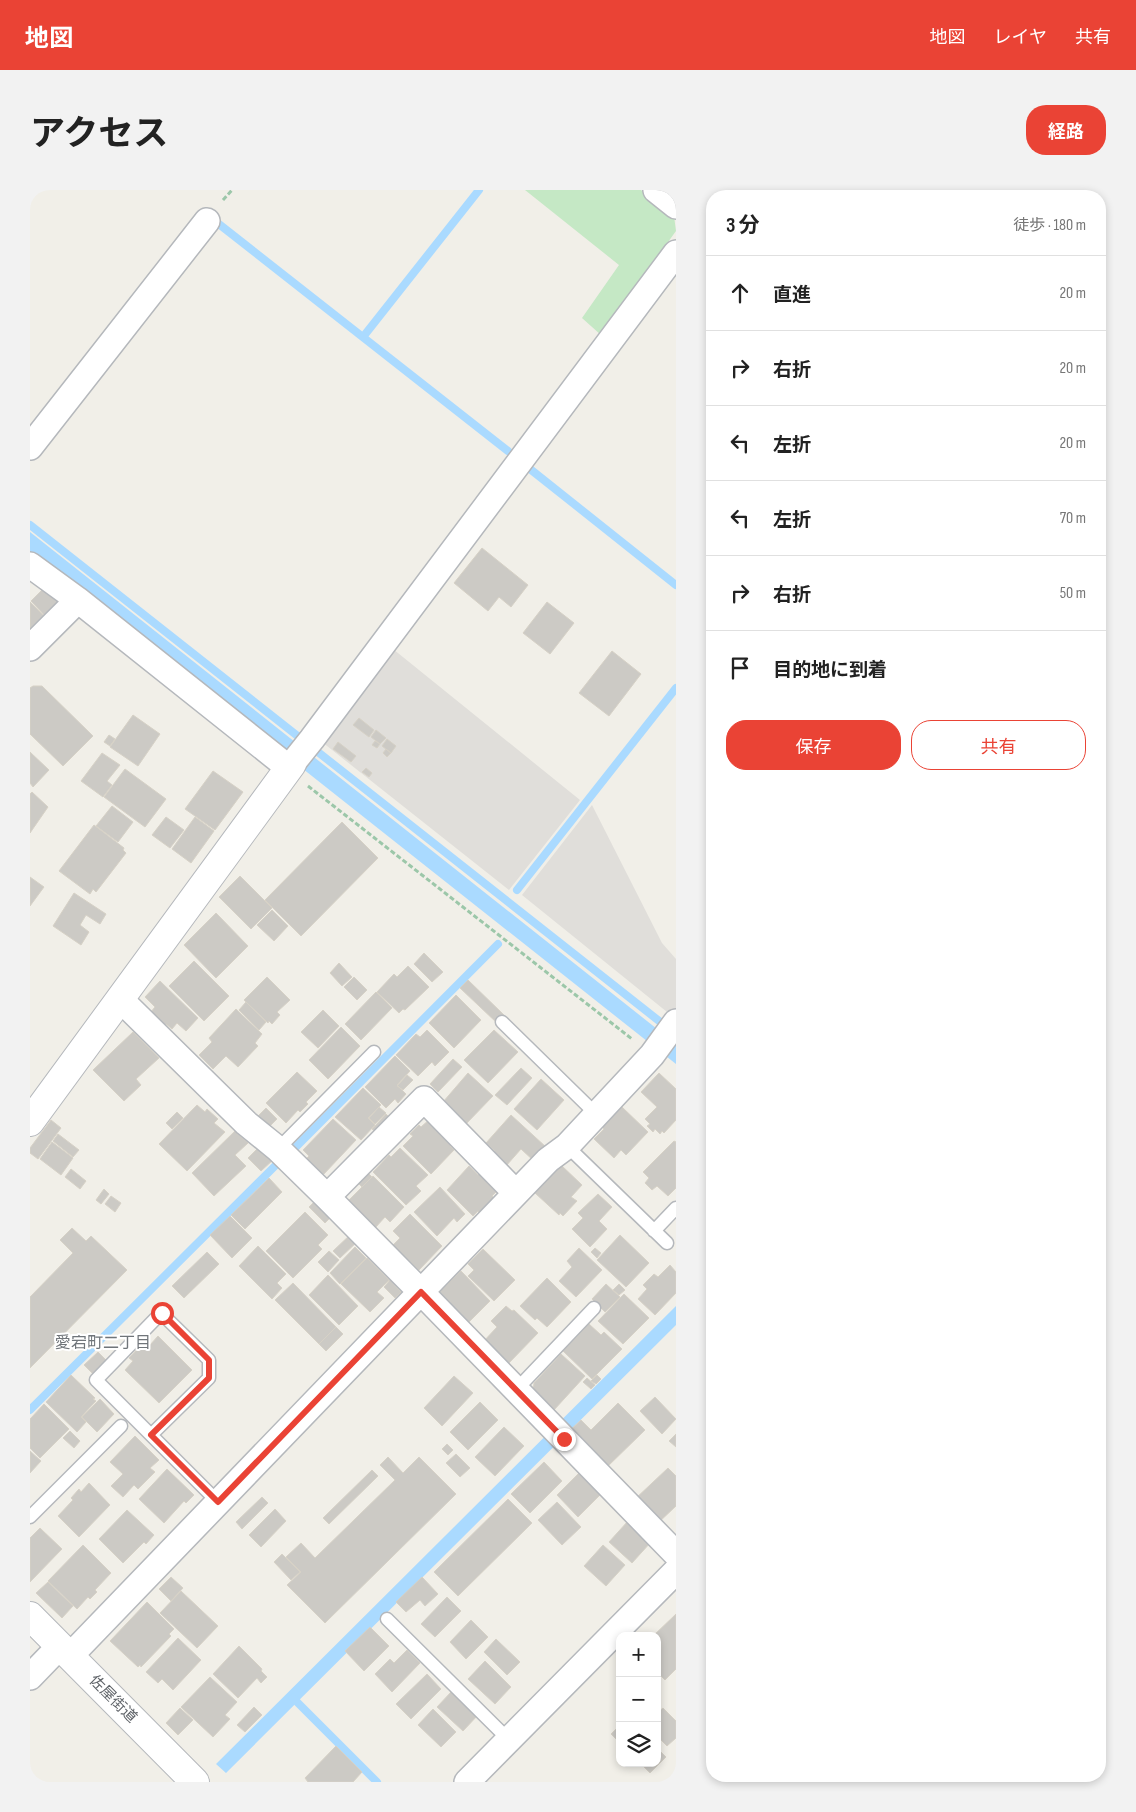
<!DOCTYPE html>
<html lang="ja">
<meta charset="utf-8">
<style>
:root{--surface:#fff;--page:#f2f2f2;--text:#222;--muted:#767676;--line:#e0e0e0;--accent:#ea4335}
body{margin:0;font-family:"Sofia Sans Condensed","Noto Sans JP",sans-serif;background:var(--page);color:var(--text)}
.controls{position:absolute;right:15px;bottom:15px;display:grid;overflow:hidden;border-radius:10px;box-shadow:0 2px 8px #0003}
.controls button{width:45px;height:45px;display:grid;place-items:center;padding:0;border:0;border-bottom:1px solid var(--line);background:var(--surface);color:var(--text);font:25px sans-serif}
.stop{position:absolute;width:15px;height:15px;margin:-11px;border:4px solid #ea4335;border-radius:50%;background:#fff}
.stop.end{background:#ea4335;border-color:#fff;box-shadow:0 1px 5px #0008}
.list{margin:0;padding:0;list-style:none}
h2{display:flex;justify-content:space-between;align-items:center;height:65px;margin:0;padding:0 20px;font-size:21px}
h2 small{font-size:16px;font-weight:400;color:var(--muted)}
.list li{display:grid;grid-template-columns:32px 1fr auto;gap:15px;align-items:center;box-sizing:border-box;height:75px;padding:0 20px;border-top:1px solid var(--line)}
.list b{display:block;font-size:19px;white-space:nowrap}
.list em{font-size:16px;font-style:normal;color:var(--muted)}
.actions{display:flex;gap:10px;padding:15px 20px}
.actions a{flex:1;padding:11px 0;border:1px solid var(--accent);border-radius:20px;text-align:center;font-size:18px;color:var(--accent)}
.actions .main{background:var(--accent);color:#fff}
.icon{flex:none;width:28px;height:28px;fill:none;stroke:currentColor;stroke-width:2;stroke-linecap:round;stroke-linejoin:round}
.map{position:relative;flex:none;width:646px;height:1592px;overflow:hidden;border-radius:20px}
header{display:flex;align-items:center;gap:30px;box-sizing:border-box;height:70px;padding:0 25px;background:var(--accent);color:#fff}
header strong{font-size:24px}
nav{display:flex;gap:28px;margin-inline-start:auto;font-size:18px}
.intro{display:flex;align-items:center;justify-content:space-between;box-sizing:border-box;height:120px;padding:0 30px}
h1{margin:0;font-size:35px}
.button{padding:12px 22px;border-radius:20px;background:var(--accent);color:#fff;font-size:18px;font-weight:700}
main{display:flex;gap:30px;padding:0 30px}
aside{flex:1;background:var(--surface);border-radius:20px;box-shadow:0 2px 8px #0003}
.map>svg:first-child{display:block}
</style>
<header>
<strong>地図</strong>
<nav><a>地図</a><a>レイヤ</a><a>共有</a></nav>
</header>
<div class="intro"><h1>アクセス</h1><a class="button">経路</a></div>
<main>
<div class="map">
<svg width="646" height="1592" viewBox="0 0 646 1592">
<rect width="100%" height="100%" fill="#f1efe8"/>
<path fill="#e0deda" d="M 363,459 L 550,610 L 479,700 L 292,552 Z
M 562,615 L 632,753 L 646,769 L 646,820 L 642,826 L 492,705 Z"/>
<path fill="#c5e8c5" d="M 495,0 L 611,0 L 644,26 L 646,41 L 571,145 L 552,128 L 589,75 Z"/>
<path fill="#aadaff" d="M 0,342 L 646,854 L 646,874 L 0,363 Z
M 646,1116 L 646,1135 L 196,1583 L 186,1574 Z"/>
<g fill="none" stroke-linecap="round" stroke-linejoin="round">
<path stroke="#aadaff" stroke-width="8" d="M 185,31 L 478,261
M 333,147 L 449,0
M 500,279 L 646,395
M 0,335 L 638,838
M 487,700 L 646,498
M 263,960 L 468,754
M 0,1220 L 248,973
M 263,1508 L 347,1592"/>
</g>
<path fill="#cccac5" stroke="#d6d1c6" d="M 452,358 L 498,395 L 481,417 L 469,407 L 458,421 L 424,393 Z
M 14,398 L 30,413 L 16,427 L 1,411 Z
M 0,412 L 15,427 L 0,442 Z
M 517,412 L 544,433 L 520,464 L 493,443 Z
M 582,461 L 611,484 L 579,526 L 549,503 Z
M 3,496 L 12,496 L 63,546 L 33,576 L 0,544 L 0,498 Z
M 103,525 L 130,544 L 108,576 L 80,557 Z
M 329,528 L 344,540 L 339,547 L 323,535 Z
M 346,540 L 356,548 L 350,554 L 341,547 Z
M 79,545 L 85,549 L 80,556 L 74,552 Z
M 357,549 L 366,556 L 361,563 L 352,556 Z
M 345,551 L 350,554 L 347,558 L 342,555 Z
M 308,552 L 326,566 L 321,572 L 303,559 Z
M 356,559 L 361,563 L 357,567 L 353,563 Z
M 0,562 L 19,580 L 3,597 L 0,593 Z
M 72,563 L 90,575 L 77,591 L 82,595 L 73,607 L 51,591 Z
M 336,578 L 342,583 L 339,587 L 332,582 Z
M 95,579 L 136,609 L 115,637 L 74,607 Z
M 183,581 L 213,602 L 185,640 L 155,619 Z
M 2,602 L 18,617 L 0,643 L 0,604 Z
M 82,616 L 103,632 L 88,652 L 66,636 Z
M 136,627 L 154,640 L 140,658 L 122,645 Z
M 165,627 L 184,641 L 161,673 L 142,659 Z
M 312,632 L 348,668 L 271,746 L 235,710 Z
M 64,635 L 94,658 L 93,660 L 96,663 L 66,702 L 63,699 L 60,704 L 29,681 Z
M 210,686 L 242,718 L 221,739 L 189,707 Z
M 0,687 L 14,697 L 0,716 Z
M 44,703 L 76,724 L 70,734 L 56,725 L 50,735 L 59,742 L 51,755 L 23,736 Z
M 242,720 L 258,736 L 244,751 L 227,735 Z
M 186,723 L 218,756 L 186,788 L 154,755 Z
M 394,763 L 413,782 L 402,792 L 384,774 Z
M 164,771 L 199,806 L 174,831 L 139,796 Z
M 309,773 L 322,787 L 312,796 L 300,783 Z
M 378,776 L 399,797 L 375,820 L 373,819 L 369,823 L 347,802 L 364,784 L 367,787 Z
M 237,787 L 260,810 L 247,822 L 250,825 L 242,834 L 239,831 L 238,833 L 214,810 Z
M 324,787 L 337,800 L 327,810 L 314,797 Z
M 438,790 L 474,825 L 467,833 L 430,798 Z
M 130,791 L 168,828 L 156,841 L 147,833 L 142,839 L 136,834 L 134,836 L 120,823 L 125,817 L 115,807 Z
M 346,802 L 362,818 L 331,850 L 315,834 Z
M 426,805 L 451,830 L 424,858 L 399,833 Z
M 216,812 L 236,832 L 229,840 L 209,820 Z
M 206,819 L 232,844 L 225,853 L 228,856 L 208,877 L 196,866 L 183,879 L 169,865 L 182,852 L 179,848 Z
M 293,820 L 309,836 L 288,858 L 271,842 Z
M 311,837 L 330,856 L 298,889 L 279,870 Z
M 397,840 L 419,862 L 405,876 L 402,872 L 388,886 L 366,865 L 386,844 L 390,847 Z
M 464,840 L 488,862 L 458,893 L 434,870 Z
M 103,842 L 129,868 L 106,889 L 111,895 L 94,911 L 63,880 Z
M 365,866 L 380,881 L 367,895 L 376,904 L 368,913 L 365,909 L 356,918 L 335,897 Z
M 423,869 L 432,877 L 408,902 L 400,894 Z
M 491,878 L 502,888 L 477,915 L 465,905 Z
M 267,882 L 287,901 L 276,912 L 278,914 L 270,922 L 268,920 L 256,933 L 236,913 Z
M 438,883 L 463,906 L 434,936 L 419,922 L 421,919 L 413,912 Z
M 629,883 L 646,899 L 646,930 L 634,943 L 632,941 L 630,944 L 625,939 L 623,942 L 617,936 L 620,934 L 615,929 L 627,917 L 611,902 Z
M 377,885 L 383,890 L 373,900 L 367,896 Z
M 511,889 L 534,910 L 507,940 L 484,919 Z
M 333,898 L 351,915 L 338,928 L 345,935 L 331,950 L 305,927 Z
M 167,915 L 175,922 L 177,919 L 188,929 L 184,933 L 195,942 L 157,981 L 129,954 Z
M 349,917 L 356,923 L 345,934 L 339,928 Z
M 592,917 L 618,942 L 596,965 L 591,960 L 584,968 L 564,949 L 574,939 L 572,937 Z
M 236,918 L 247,929 L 238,938 L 227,927 Z
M 147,922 L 153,928 L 142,939 L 136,933 Z
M 356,924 L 361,929 L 347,943 L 342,939 Z
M 481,925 L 516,957 L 504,971 L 491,959 L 476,976 L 462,964 L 465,961 L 456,953 Z
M 303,929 L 326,950 L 293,985 L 276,969 L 279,966 L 273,960 Z
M 400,929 L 423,952 L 420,956 L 424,960 L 401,984 L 373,956 L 383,946 L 380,944 L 389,935 L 391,937 Z
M 21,930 L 31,938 L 8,969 L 0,963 L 0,958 Z
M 205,941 L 218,953 L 205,965 L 216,976 L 184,1006 L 162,983 Z
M 28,944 L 49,960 L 43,967 L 23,951 Z
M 644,951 L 646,952 L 646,998 L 638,1006 L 627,996 L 622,1000 L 615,993 L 619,988 L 613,982 Z
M 22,952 L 43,968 L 31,985 L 10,969 Z
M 231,955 L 244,969 L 231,981 L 218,968 Z
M 370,958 L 398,985 L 386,996 L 391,1001 L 376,1015 L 343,982 L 359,965 L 361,967 Z
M 531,975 L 552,995 L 541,1007 L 547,1011 L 533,1026 L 530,1023 L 529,1025 L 505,1003 Z
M 439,976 L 448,985 L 452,981 L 460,989 L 456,992 L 466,1002 L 462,1006 L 466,1010 L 451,1025 L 448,1021 L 443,1026 L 417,1000 Z
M 41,979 L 56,991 L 50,999 L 35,987 Z
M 337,982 L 342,987 L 332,997 L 327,992 Z
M 343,986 L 374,1017 L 360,1032 L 355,1027 L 345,1038 L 318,1011 Z
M 239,988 L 252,1002 L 215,1039 L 201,1025 Z
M 410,997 L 435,1024 L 427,1032 L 424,1028 L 407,1046 L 384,1022 Z
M 74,999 L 79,1004 L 71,1014 L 66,1010 Z
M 568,1004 L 582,1017 L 569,1031 L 577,1039 L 560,1057 L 542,1039 L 553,1028 L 548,1023 Z
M 81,1006 L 91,1013 L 85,1022 L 75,1014 Z
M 286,1010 L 302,1026 L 295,1033 L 279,1017 Z
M 275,1022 L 298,1045 L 288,1055 L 292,1059 L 263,1088 L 236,1061 Z
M 380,1024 L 412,1056 L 389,1080 L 363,1055 L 370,1048 L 363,1041 Z
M 200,1026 L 222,1048 L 202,1068 L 180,1045 Z
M 42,1038 L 56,1051 L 61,1046 L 97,1080 L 0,1178 L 0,1107 L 43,1063 L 30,1050 Z
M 321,1044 L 328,1051 L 310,1068 L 303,1061 Z
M 590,1045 L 619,1073 L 596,1097 L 567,1070 Z
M 228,1056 L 256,1084 L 247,1093 L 252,1098 L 242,1109 L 209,1076 Z
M 325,1057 L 336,1068 L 310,1094 L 300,1083 Z
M 549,1058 L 572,1080 L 546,1107 L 529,1091 L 542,1077 L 537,1071 Z
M 565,1058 L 571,1063 L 567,1068 L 561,1062 Z
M 453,1059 L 485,1090 L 464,1111 L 438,1086 L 444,1080 L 438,1074 Z
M 299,1061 L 309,1070 L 298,1082 L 288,1072 Z
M 177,1062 L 189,1074 L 154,1108 L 142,1096 Z
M 337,1068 L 359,1090 L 347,1102 L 354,1108 L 340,1122 L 311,1094 Z
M 640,1075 L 646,1082 L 646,1103 L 625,1125 L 608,1109 L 617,1099 L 613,1095 L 624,1084 L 628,1087 Z
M 431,1081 L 460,1111 L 438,1133 L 409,1103 Z
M 298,1085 L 328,1116 L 309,1135 L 279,1105 Z
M 517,1088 L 541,1112 L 517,1137 L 507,1128 L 505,1130 L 490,1116 Z
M 360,1090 L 371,1102 L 365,1108 L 354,1097 Z
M 263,1093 L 306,1137 L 289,1154 L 245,1110 Z
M 576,1094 L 590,1107 L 575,1122 L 562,1109 Z
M 589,1094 L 595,1100 L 589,1105 L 583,1100 Z
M 594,1104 L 619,1128 L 593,1154 L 568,1131 Z
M 476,1116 L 482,1121 L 484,1120 L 508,1143 L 477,1175 L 453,1152 L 467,1137 L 461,1131 Z
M 559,1134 L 571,1145 L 574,1142 L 592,1159 L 562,1189 L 533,1161 Z
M 306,1137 L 313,1144 L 296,1161 L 289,1154 Z
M 128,1146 L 162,1180 L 129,1213 L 95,1180 L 103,1171 L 99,1168 L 116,1150 L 120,1155 Z
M 68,1162 L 77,1171 L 64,1185 L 54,1175 Z
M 531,1164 L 555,1186 L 524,1220 L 503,1201 L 504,1193 Z
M 41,1185 L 65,1208 L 63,1209 L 66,1211 L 51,1227 L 56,1232 L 47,1242 L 16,1212 Z
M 567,1185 L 571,1189 L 566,1194 L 561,1191 Z
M 424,1186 L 443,1203 L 412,1236 L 394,1218 Z
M 557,1188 L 565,1195 L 561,1199 L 553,1192 Z
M 625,1207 L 646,1229 L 632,1244 L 610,1221 Z
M 70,1209 L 84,1224 L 67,1242 L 52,1227 Z
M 450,1212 L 468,1230 L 438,1260 L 420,1242 Z
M 588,1213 L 615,1240 L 574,1280 L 537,1243 L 551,1230 L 561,1240 Z
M 14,1214 L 39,1239 L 10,1268 L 0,1258 L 0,1229 Z
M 474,1237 L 494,1256 L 465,1286 L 445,1267 Z
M 40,1241 L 50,1251 L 44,1258 L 33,1248 Z
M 646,1244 L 646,1257 L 639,1251 Z
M 105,1246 L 129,1270 L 120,1278 L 125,1282 L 108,1299 L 104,1295 L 93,1307 L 81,1296 L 93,1284 L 80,1272 Z
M 417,1254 L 423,1260 L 418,1265 L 412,1259 Z
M 0,1261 L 11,1271 L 0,1283 Z
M 426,1264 L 440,1278 L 430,1287 L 416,1273 Z
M 358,1267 L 373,1283 L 389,1267 L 426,1304 L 295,1433 L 257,1395 L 271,1382 L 256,1367 L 271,1353 L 285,1368 L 365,1290 L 350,1275 Z
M 514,1272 L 532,1291 L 500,1323 L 481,1304 Z
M 638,1278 L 646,1286 L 646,1316 L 627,1334 L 604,1310 Z
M 137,1279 L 164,1305 L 156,1313 L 154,1311 L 134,1333 L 109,1309 Z
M 342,1280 L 348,1286 L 299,1334 L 293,1328 Z
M 550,1282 L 571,1304 L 548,1327 L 527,1305 Z
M 59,1293 L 80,1315 L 49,1347 L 28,1326 L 43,1310 L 41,1308 L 49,1299 L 51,1302 Z
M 232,1307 L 238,1313 L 212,1339 L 206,1332 Z
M 478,1309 L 502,1333 L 428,1406 L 404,1382 Z
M 527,1312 L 551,1337 L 532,1355 L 508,1330 Z
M 245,1319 L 256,1331 L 231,1357 L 219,1345 Z
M 97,1320 L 124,1345 L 116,1354 L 114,1352 L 93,1373 L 69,1349 Z
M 598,1331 L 621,1352 L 602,1373 L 579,1352 Z
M 10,1338 L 32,1359 L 0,1392 L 0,1348 Z
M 53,1355 L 81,1383 L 65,1400 L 67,1402 L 60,1409 L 58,1407 L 47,1419 L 18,1391 Z
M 573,1355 L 595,1375 L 576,1396 L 554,1376 Z
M 252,1364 L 270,1382 L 261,1390 L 244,1372 Z
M 141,1387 L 153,1398 L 141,1411 L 129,1399 Z
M 392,1387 L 408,1404 L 395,1416 L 390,1410 L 376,1422 L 366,1412 Z
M 18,1392 L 43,1416 L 32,1428 L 6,1403 Z
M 151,1401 L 188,1436 L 167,1458 L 130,1423 Z
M 417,1407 L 431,1421 L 405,1447 L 391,1434 Z
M 117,1412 L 144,1439 L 139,1444 L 141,1446 L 111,1477 L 110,1475 L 108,1477 L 80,1451 Z
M 646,1424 L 646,1479 L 635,1490 L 627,1482 L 627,1446 L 623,1446 Z
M 441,1430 L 458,1447 L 436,1469 L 420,1452 Z
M 340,1437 L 359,1456 L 334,1481 L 315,1461 Z
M 148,1448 L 171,1470 L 143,1500 L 132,1489 L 128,1493 L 116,1482 Z
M 466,1449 L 490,1472 L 477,1485 L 454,1462 Z
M 209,1456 L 232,1479 L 231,1481 L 237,1487 L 231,1493 L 227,1488 L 208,1508 L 183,1484 Z
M 377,1460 L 390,1473 L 362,1502 L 345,1484 L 360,1469 L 364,1473 Z
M 455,1471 L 481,1497 L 465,1514 L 438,1489 Z
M 397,1484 L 411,1499 L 381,1529 L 366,1514 Z
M 180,1487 L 207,1512 L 195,1525 L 200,1529 L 183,1547 L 151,1517 Z
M 422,1501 L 448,1525 L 433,1541 L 407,1517 Z
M 224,1517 L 232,1525 L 215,1542 L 207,1535 Z
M 150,1518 L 163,1530 L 148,1545 L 136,1533 Z
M 633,1518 L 646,1531 L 646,1548 L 637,1556 L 627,1546 L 627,1523 Z
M 403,1519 L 426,1542 L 411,1557 L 388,1535 Z
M 590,1535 L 590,1553 L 581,1544 Z
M 306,1556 L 332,1582 L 323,1592 L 278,1592 L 275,1588 Z
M 627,1558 L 636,1567 L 620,1583 L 610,1573 L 627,1573 Z"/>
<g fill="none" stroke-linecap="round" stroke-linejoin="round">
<g stroke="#b5b8bc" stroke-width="15">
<path id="service" d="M 472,832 L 566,924
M 537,956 L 637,1053
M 248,959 L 344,862
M 624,1041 L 646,1018
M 486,1200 L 564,1118
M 121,1245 L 179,1188 L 179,1170 L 131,1123 L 66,1190 L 188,1312
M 0,1327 L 91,1236
M 357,1429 L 479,1550"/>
</g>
<g stroke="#b5b8bc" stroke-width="28">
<path id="minor" d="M 626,0 L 646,16
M 0,257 L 177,31
M 0,375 L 48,410 L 259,578
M 0,458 L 48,410
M 262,574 L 282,549 L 646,63
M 90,809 L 216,933 L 248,959 L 297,1007 L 391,1102 L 646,1364
M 297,1007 L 394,909 L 486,1003
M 40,1466 L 518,970 L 537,956 L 622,865 L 646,832
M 0,1487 L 30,1456
M 437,1592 L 646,1381"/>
</g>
<g stroke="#b5b8bc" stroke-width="30">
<path id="tertiary" d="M 0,932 L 262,574
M 0,1426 L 165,1592"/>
</g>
<path stroke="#9cc7a9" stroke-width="3" stroke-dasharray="5 2.5" stroke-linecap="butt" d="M 193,10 L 202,0
M 278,596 L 602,849"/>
<use href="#service" stroke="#fff" stroke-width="12"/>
<use href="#minor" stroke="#fff" stroke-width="25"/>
<use href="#tertiary" stroke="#fff" stroke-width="28"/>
</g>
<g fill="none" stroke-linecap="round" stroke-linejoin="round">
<path stroke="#ea4335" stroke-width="6" d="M 132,1123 L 179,1170 L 179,1188 L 121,1245 L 188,1312 L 391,1102 L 534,1249"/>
</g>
<g text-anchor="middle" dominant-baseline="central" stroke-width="4" stroke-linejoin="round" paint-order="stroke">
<g font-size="15" fill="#5f6368" stroke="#fff">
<text transform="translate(83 1509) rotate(45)">佐屋街道</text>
</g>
<g font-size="16" fill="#70757a" stroke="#fff">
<text x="73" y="1153">愛宕町二丁目</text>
</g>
</g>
</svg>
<div class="controls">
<button>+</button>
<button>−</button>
<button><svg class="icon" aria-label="layers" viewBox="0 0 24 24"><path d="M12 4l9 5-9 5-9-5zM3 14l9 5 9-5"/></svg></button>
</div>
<div class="stop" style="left:132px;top:1123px"></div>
<div class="stop end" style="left:534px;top:1249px"></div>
</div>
<aside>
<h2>3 分<small>徒歩 · 180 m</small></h2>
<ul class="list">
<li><svg class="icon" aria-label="ahead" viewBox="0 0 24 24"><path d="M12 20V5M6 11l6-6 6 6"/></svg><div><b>直進</b></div><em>20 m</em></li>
<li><svg class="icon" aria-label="right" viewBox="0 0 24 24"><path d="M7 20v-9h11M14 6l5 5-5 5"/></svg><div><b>右折</b></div><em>20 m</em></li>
<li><svg class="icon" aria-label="left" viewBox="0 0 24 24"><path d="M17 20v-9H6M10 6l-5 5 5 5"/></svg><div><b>左折</b></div><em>20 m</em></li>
<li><svg class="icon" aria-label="left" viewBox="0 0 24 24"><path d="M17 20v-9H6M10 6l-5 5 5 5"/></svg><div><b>左折</b></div><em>70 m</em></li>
<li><svg class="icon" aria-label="right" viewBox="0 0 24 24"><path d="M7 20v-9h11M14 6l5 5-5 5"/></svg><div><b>右折</b></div><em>50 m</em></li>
<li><svg class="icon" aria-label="arrive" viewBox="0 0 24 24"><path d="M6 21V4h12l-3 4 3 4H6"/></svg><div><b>目的地に到着</b></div></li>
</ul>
<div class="actions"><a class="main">保存</a><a>共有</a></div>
</aside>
</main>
